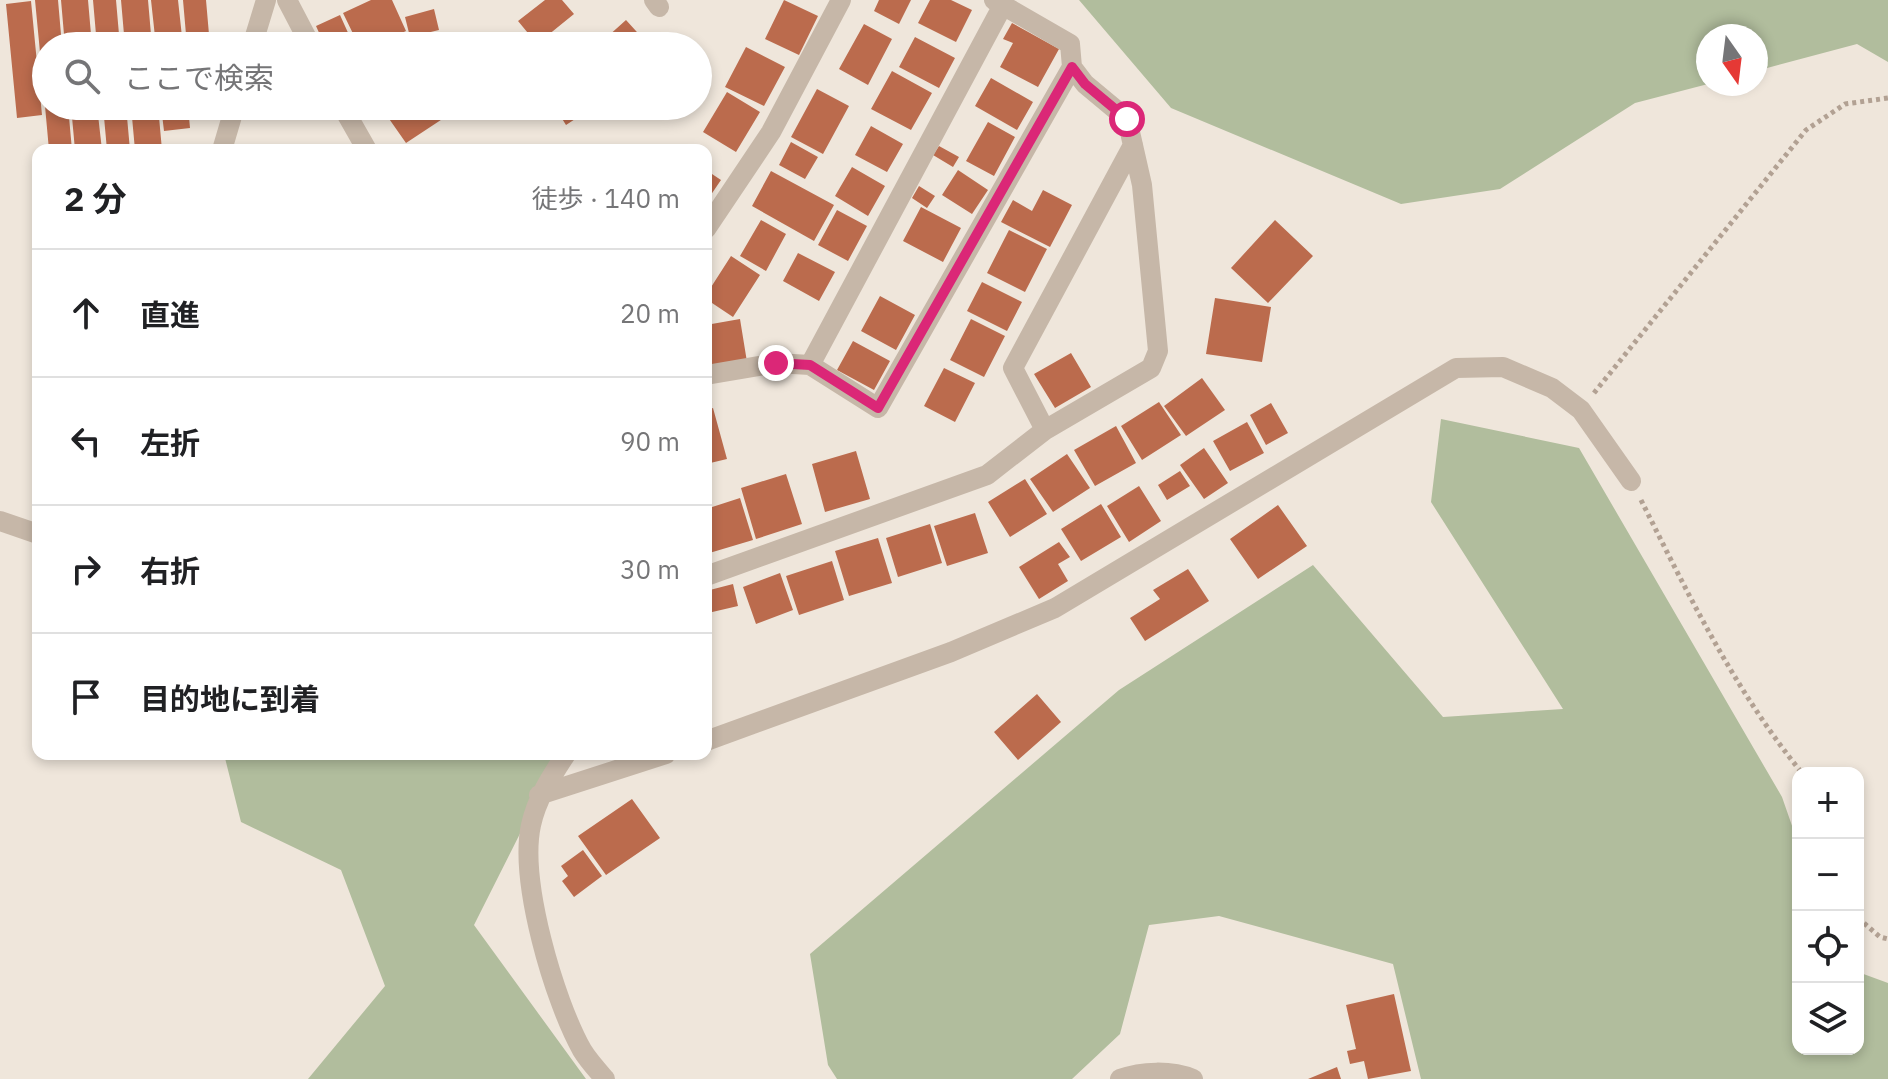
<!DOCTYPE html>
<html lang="ja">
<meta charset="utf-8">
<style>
:root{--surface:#fff;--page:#f6f6f6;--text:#202124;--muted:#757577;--line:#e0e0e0}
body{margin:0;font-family:"IBM Plex Sans","Noto Sans JP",sans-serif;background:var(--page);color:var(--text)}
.controls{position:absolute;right:24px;bottom:24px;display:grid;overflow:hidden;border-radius:16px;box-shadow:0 4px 12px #0003}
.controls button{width:72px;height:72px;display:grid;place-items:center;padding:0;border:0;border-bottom:2px solid var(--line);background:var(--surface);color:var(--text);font:40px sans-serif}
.compass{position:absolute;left:1696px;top:24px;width:72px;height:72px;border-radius:50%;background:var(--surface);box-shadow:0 4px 12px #0003;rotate:166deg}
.stop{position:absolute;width:24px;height:24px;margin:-18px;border:6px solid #db2777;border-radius:50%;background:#fff}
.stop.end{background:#db2777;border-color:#fff;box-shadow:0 2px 8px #0008}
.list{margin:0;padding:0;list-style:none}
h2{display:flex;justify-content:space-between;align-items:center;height:104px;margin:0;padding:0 32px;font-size:34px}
h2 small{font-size:26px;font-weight:400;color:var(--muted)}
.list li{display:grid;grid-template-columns:52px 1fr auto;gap:24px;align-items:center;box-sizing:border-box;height:128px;padding:0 32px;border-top:2px solid var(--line)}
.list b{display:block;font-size:30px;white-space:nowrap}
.list em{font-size:26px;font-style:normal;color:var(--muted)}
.icon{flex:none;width:44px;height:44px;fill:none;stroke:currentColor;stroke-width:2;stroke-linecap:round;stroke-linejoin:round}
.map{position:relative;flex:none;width:1888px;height:1079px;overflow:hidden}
.search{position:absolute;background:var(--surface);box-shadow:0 4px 12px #0003;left:32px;top:32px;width:680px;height:88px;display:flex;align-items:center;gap:20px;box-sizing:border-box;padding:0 28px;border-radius:44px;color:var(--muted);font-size:30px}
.panel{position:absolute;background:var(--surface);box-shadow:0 4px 12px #0003;left:32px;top:144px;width:680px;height:616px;border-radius:16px}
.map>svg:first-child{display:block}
</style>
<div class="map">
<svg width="1888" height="1079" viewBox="0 0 1888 1079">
<rect width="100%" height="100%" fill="#efe6db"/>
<path fill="#b1bd9d" d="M 1079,0 L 1888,0 L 1888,62 L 1857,44 L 1756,71 L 1756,36 L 1708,36 L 1708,84 L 1635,103 L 1500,189 L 1401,204 L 1171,108 Z
M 1441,419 L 1579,448 L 1782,797 L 1798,843 L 1798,1049 L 1858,1049 L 1858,972 L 1888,983 L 1888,1079 L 1421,1079 L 1393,964 L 1219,916 L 1149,925 L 1120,1034 L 1072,1079 L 837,1079 L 828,1065 L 810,954 L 1119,690 L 1313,565 L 1443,717 L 1563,709 L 1431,502 Z
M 224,754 L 560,754 L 474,925 L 586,1079 L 308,1079 L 385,986 L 341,870 L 241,822 Z"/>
<path fill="#bb6b4d" d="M 35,0 L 58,0 L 62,46 L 46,46 L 46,94 L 44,94 Z
M 61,0 L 88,0 L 92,46 L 65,46 Z
M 93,0 L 116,0 L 120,46 L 97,46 Z
M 121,0 L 148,0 L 152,46 L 125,46 Z
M 151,0 L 178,0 L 183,46 L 156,46 Z
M 183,0 L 206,0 L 210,46 L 187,46 Z
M 371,0 L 392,0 L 406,31 L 374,46 L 359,46 L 343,13 Z
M 545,0 L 562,0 L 574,14 L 537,44 L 518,21 Z
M 784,0 L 818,16 L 799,55 L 765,39 Z
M 879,0 L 911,0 L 899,24 L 874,11 Z
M 930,0 L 951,0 L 972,10 L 956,42 L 918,23 Z
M 31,1 L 42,115 L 17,118 L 6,4 Z
M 434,9 L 439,30 L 410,37 L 405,17 Z
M 340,15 L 354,46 L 325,46 L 316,26 Z
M 626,20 L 646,42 L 641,46 L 597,46 Z
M 1012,23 L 1059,49 L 1038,87 L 1000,67 L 1013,43 L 1003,39 Z
M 864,24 L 892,39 L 868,85 L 839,69 Z
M 915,37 L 955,58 L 939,88 L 899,67 Z
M 746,47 L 785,67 L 764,106 L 725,87 Z
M 892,71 L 932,93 L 911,130 L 871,109 Z
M 991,78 L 1033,102 L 1017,130 L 975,106 Z
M 817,89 L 849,106 L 823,154 L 791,137 Z
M 727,92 L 760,112 L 736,152 L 703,132 Z
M 45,106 L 68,106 L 72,150 L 49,150 Z
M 71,106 L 97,106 L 102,150 L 75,150 Z
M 103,106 L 126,106 L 130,150 L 107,150 Z
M 131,106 L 158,106 L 162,150 L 135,150 Z
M 161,106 L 188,106 L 190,128 L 164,131 Z
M 396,106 L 454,106 L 456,110 L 406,143 L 385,113 Z
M 554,106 L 595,106 L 566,125 Z
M 988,122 L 1015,137 L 994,176 L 966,161 Z
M 871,126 L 903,144 L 887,172 L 855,155 Z
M 791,142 L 818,157 L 805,179 L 779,165 Z
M 939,146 L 959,157 L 953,167 L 933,155 Z
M 852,167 L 885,186 L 868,216 L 835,196 Z
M 706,170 L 721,180 L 706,202 Z
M 958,170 L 988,190 L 972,214 L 942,195 Z
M 771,171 L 834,205 L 814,241 L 752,206 Z
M 919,186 L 935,196 L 927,208 L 912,198 Z
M 1043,190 L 1072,205 L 1050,247 L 1001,222 L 1013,200 L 1032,211 Z
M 921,207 L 961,228 L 943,262 L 903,241 Z
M 837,210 L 867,226 L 848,261 L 818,245 Z
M 761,220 L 786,234 L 766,271 L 740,256 Z
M 1275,220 L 1313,256 L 1268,303 L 1231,268 Z
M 1009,230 L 1047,249 L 1025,292 L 987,273 Z
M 798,253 L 835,272 L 819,301 L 783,281 Z
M 731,256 L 760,275 L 733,317 L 706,299 L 706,295 Z
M 982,282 L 1022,302 L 1007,331 L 967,311 Z
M 880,296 L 915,315 L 896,350 L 861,331 Z
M 1215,298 L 1271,307 L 1262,362 L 1206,354 Z
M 740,319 L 747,362 L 706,369 L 706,325 Z
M 971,319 L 1005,336 L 984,377 L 950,360 Z
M 853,341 L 890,361 L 874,390 L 837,370 Z
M 1071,353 L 1091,387 L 1055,408 L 1034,374 Z
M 944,368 L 975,383 L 955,422 L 924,406 Z
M 1202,378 L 1225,410 L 1186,436 L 1164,406 Z
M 1159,402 L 1181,435 L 1142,460 L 1121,426 Z
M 1271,403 L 1288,433 L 1266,445 L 1250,415 Z
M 713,408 L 727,459 L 706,464 L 706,410 Z
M 1247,422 L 1264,453 L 1230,471 L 1213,441 Z
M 1116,426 L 1136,463 L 1095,486 L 1074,450 Z
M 1204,448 L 1228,483 L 1204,499 L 1180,465 Z
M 856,451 L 870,499 L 825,512 L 812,464 Z
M 1067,454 L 1090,488 L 1053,512 L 1030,479 Z
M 1180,471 L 1190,486 L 1167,500 L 1158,485 Z
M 786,474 L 802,524 L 756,539 L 741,488 Z
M 1025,479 L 1047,514 L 1010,537 L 988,502 Z
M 1139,486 L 1161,521 L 1129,542 L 1107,506 Z
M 740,498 L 753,540 L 706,554 L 706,509 Z
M 1101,504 L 1121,537 L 1081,561 L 1061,529 Z
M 1278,505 L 1307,546 L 1258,579 L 1230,539 Z
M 975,513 L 988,553 L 947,566 L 934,526 Z
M 930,524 L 942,563 L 898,577 L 886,538 Z
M 878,538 L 892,583 L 849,596 L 835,551 Z
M 1059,542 L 1070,557 L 1058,564 L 1068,581 L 1039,599 L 1019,567 Z
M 832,561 L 844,600 L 799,615 L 786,576 Z
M 1188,569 L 1209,601 L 1145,641 L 1130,618 L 1160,599 L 1153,590 Z
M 780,573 L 793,610 L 756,624 L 743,587 Z
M 733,584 L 738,606 L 708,613 L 706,591 Z
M 1037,694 L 1061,722 L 1018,760 L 994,732 Z
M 632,799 L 660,838 L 606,875 L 578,836 Z
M 583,850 L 602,876 L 574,897 L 562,881 L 568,876 L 561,866 Z
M 1394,994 L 1411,1071 L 1368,1079 L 1364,1061 L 1350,1064 L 1347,1051 L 1356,1049 L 1346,1005 Z
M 1337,1067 L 1341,1079 L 1308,1079 Z"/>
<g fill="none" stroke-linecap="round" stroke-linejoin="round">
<path stroke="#b2a193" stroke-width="5" stroke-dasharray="4 4" stroke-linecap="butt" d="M 1594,393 L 1806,130 L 1845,104 L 1888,98
M 1641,500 C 1688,594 1735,691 1802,773
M 1858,918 L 1880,937 L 1888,939"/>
<path stroke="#c6b7a8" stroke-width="20" d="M 287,0 L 311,46
M 654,0 L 659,7
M 252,46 L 266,0
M 342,106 L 367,150
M 222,150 L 235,106
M 706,229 L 771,132 L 841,0
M 810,365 L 1003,5
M 706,375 L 776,363 L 810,365 L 878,408 L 1072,67
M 1045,430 L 1013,368 L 1133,145
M 0,521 L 38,534
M 706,576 L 987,475 L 1045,430 L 1151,368 L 1158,351 L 1142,185 L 1127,119 L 1085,84 L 1072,67 L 1070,44 L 994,0
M 706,741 L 951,652 L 1055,608 L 1456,368 L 1503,367 L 1552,388 L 1581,410 L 1631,481
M 566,754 C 551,777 537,798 531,825 C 519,881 554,1000 582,1050 C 588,1060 597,1070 605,1079
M 539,795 L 666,754
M 1120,1079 C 1142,1071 1171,1070 1193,1079"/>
</g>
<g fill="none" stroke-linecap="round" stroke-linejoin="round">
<path stroke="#db2777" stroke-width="10" d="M 776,363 L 810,365 L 878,408 L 1072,67 L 1085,84 L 1127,119"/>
</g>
</svg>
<div class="controls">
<button>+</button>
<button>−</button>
<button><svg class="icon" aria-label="locate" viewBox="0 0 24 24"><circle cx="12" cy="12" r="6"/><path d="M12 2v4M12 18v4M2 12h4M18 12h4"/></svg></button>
<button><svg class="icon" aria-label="layers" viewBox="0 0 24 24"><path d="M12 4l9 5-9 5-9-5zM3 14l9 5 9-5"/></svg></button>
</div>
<svg class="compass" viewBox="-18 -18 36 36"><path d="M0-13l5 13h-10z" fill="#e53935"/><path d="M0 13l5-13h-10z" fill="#757577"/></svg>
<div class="stop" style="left:1127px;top:119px"></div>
<div class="stop end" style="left:776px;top:363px"></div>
<div class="search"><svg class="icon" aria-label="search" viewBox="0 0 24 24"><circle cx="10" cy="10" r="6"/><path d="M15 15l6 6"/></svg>ここで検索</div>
<section class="panel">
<h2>2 分<small>徒歩 · 140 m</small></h2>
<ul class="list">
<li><svg class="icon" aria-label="ahead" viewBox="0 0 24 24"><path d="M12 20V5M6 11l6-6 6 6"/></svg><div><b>直進</b></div><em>20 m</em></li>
<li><svg class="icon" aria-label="left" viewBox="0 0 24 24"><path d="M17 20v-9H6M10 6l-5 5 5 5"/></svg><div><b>左折</b></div><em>90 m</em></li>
<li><svg class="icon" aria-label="right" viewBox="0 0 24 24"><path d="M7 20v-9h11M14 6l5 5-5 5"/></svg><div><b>右折</b></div><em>30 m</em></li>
<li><svg class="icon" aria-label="arrive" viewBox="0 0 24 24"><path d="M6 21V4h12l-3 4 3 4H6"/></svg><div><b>目的地に到着</b></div></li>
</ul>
</section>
</div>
